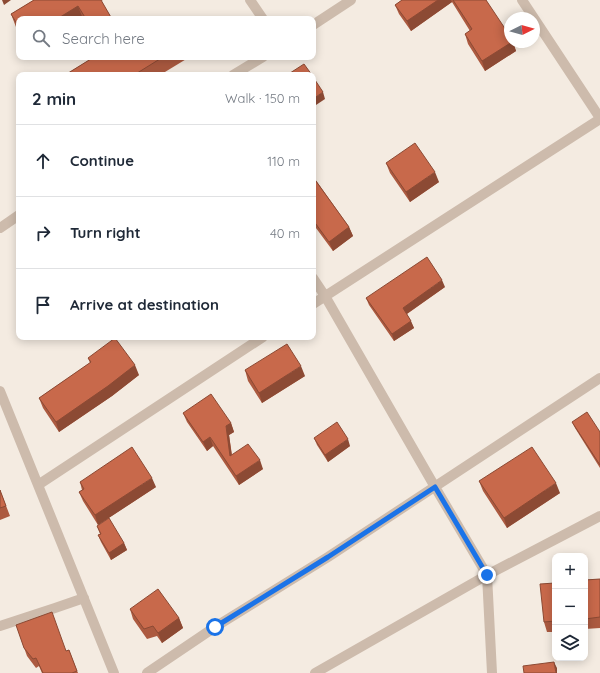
<!DOCTYPE html>
<meta charset="utf-8">
<style>
:root{--surface:#fff;--page:#f6f6f7;--text:#1f2937;--muted:#747a83;--line:#e0e1e3}
body{margin:0;font-family:Quicksand,sans-serif;background:var(--page);color:var(--text)}
.controls{position:absolute;right:12px;bottom:12px;display:grid;overflow:hidden;border-radius:8px;box-shadow:0 2px 10px #0003}
.controls button{width:36px;height:36px;display:grid;place-items:center;padding:0;border:0;border-bottom:1px solid var(--line);background:var(--surface);color:var(--text);font:20px sans-serif}
.compass{position:absolute;left:504px;top:12px;width:36px;height:36px;border-radius:50%;background:var(--surface);box-shadow:0 2px 10px #0003;rotate:85deg}
.stop{position:absolute;width:12px;height:12px;margin:-9px;border:3px solid #1a73e8;border-radius:50%;background:#fff}
.stop.end{background:#1a73e8;border-color:#fff;box-shadow:0 1px 4px #0008}
.list{margin:0;padding:0;list-style:none}
h2{display:flex;justify-content:space-between;align-items:center;height:52px;margin:0;padding:0 16px;font-size:17px}
h2 small{font-size:13px;font-weight:400;color:var(--muted)}
.list li{display:grid;grid-template-columns:26px 1fr auto;gap:12px;align-items:center;box-sizing:border-box;height:72px;padding:0 16px;border-top:1px solid var(--line)}
.list b{display:block;font-size:15px;white-space:nowrap}
.list em{font-size:13px;font-style:normal;color:var(--muted)}
.icon{flex:none;width:22px;height:22px;fill:none;stroke:currentColor;stroke-width:2;stroke-linecap:round;stroke-linejoin:round}
.map{position:relative;flex:none;width:600px;height:673px;overflow:hidden}
.search{position:absolute;background:var(--surface);box-shadow:0 2px 10px #0003;left:16px;top:16px;width:300px;height:44px;display:flex;align-items:center;gap:10px;box-sizing:border-box;padding:0 14px;border-radius:8px;color:var(--muted);font-size:15px}
.panel{position:absolute;background:var(--surface);box-shadow:0 2px 10px #0003;left:16px;top:72px;width:300px;height:268px;border-radius:8px}
.map>svg:first-child{display:block}
</style>
<div class="map">
<svg width="600" height="673" viewBox="0 0 600 673">
<rect width="100%" height="100%" fill="#f4ebe1"/>
<g fill="none" stroke-linecap="round" stroke-linejoin="round">
<path stroke="#cdbbac" stroke-width="10" d="M 250,0 L 263,19
M 522,0 L 600,118
M 313,25 L 351,0
M 233,75 L 263,57
M 0,228 L 19,215
M 313,278 L 325,296 L 435,487 L 487,575 L 315,673
M 313,304 L 600,119
M 0,391 L 114,673
M 38,485 L 263,337
M 0,626 L 55,608 L 84,598
M 147,673 L 215,627 L 328,557 L 600,378
M 492,673 L 487,575 L 600,516"/>
</g>
<path fill="#ac5a40" d="M 34,0 L 103,0 L 101,1 L 112,19 L 19,19 L 19,32 L 16,27 L 11,14 Z
M 402,0 L 486,0 L 510,42 L 513,42 L 516,51 L 485,71 L 468,44 L 465,34 L 470,31 L 452,2 L 411,31 L 399,14 L 395,5 Z
M 94,57 L 187,57 L 188,58 L 160,75 L 65,75 Z
M 386,163 L 439,182 L 410,202 L 390,173 Z
M 313,169 L 316,178 L 315,179 L 349,227 L 353,236 L 333,251 L 313,224 Z
M 445,287 L 407,314 L 414,328 L 394,341 L 369,305 L 366,298 Z
M 88,358 L 139,375 L 112,396 L 59,432 L 43,408 L 39,398 L 90,363 Z
M 245,370 L 305,376 L 262,403 L 248,381 Z
M 183,413 L 231,423 L 234,432 L 229,435 L 232,455 L 263,469 L 239,485 L 213,446 L 207,451 L 187,422 Z
M 572,422 L 600,432 L 600,468 L 575,428 Z
M 314,438 L 350,446 L 328,462 L 317,445 Z
M 479,481 L 560,493 L 507,528 L 483,491 Z
M 80,482 L 156,487 L 98,525 L 83,501 L 79,492 L 82,490 Z
M 0,490 L 10,516 L 0,520 Z
M 97,526 L 124,543 L 127,550 L 111,560 L 101,542 L 98,535 L 100,534 Z
M 600,579 L 600,628 L 585,629 L 585,580 Z
M 555,583 L 555,632 L 547,632 L 544,622 Z
M 130,609 L 179,618 L 183,628 L 162,643 L 157,636 L 147,639 L 133,619 Z
M 16,625 L 66,651 L 69,650 L 78,673 L 42,673 L 39,666 L 36,668 L 27,656 Z"/>
<path fill="#8c4a34" d="M 2,0 L 11,0 L 4,5 Z
M 438,0 L 451,0 L 452,2 L 411,31 L 407,21 Z
M 78,6 L 83,19 L 57,19 Z
M 512,42 L 513,42 L 516,51 L 485,71 L 482,61 Z
M 323,92 L 325,99 L 313,107 L 313,99 Z
M 313,169 L 316,178 L 313,180 Z
M 435,172 L 439,182 L 410,202 L 406,192 Z
M 349,227 L 353,236 L 333,251 L 329,242 Z
M 442,280 L 445,287 L 405,315 L 403,308 Z
M 411,321 L 414,328 L 394,341 L 392,334 Z
M 135,365 L 139,375 L 112,396 L 59,432 L 56,422 Z
M 301,366 L 305,376 L 262,403 L 259,393 Z
M 231,423 L 234,432 L 229,435 L 233,465 L 230,456 L 226,426 Z
M 210,437 L 213,446 L 207,451 L 203,442 Z
M 348,439 L 350,446 L 328,462 L 325,455 Z
M 260,460 L 263,469 L 239,485 L 236,476 Z
M 152,478 L 156,487 L 98,525 L 95,515 Z
M 556,483 L 560,493 L 507,528 L 504,518 Z
M 124,543 L 127,550 L 111,560 L 109,553 Z
M 179,618 L 183,628 L 162,643 L 158,633 Z
M 554,662 L 557,668 L 557,673 L 556,673 Z"/>
<path fill="#c8694b" stroke="#8c4a34" d="M 34,0 L 101,0 L 112,19 L 86,19 L 78,6 L 57,19 L 19,19 L 19,27 L 11,14 Z
M 402,0 L 438,0 L 407,21 L 395,5 Z
M 453,0 L 486,0 L 510,36 L 510,42 L 512,42 L 482,61 L 465,34 L 472,29 Z
M 94,57 L 163,57 L 134,75 L 65,75 Z
M 304,64 L 312,75 L 287,75 Z
M 313,77 L 323,92 L 313,99 Z
M 415,143 L 435,172 L 406,192 L 386,163 Z
M 313,177 L 349,227 L 329,242 L 313,220 Z
M 427,257 L 442,280 L 403,308 L 411,321 L 392,334 L 366,298 Z
M 115,338 L 135,365 L 108,386 L 56,422 L 39,398 L 91,362 L 88,358 Z
M 287,344 L 301,366 L 259,393 L 245,370 Z
M 211,394 L 231,423 L 226,426 L 230,456 L 248,444 L 260,460 L 236,476 L 210,437 L 203,442 L 183,413 Z
M 587,412 L 600,432 L 600,465 L 572,422 Z
M 337,422 L 348,439 L 325,455 L 314,438 Z
M 132,447 L 152,478 L 95,515 L 79,492 L 84,489 L 80,482 Z
M 532,447 L 556,483 L 504,518 L 479,481 Z
M 0,490 L 6,506 L 0,508 Z
M 109,518 L 124,543 L 109,553 L 98,535 L 101,534 L 97,526 Z
M 600,579 L 600,617 L 585,619 L 585,580 Z
M 555,583 L 555,621 L 544,622 L 540,584 Z
M 158,589 L 179,618 L 158,633 L 153,626 L 144,629 L 130,609 Z
M 52,612 L 66,651 L 69,650 L 77,671 L 72,673 L 43,673 L 36,658 L 33,659 L 24,648 L 16,625 Z
M 554,662 L 556,673 L 524,673 L 523,666 Z"/>
<g fill="none" stroke-linecap="round" stroke-linejoin="round">
<path stroke="#1a73e8" stroke-width="5" d="M 215,627 L 328,557 L 435,487 L 487,575"/>
</g>
</svg>
<div class="controls">
<button>+</button>
<button>−</button>
<button><svg class="icon" aria-label="layers" viewBox="0 0 24 24"><path d="M12 4l9 5-9 5-9-5zM3 14l9 5 9-5"/></svg></button>
</div>
<svg class="compass" viewBox="-18 -18 36 36"><path d="M0-13l5 13h-10z" fill="#e53935"/><path d="M0 13l5-13h-10z" fill="#747a83"/></svg>
<div class="stop" style="left:215px;top:627px"></div>
<div class="stop end" style="left:487px;top:575px"></div>
<div class="search"><svg class="icon" aria-label="search" viewBox="0 0 24 24"><circle cx="10" cy="10" r="6"/><path d="M15 15l6 6"/></svg>Search here</div>
<section class="panel">
<h2>2 min<small>Walk · 150 m</small></h2>
<ul class="list">
<li><svg class="icon" aria-label="ahead" viewBox="0 0 24 24"><path d="M12 20V5M6 11l6-6 6 6"/></svg><div><b>Continue</b></div><em>110 m</em></li>
<li><svg class="icon" aria-label="right" viewBox="0 0 24 24"><path d="M7 20v-9h11M14 6l5 5-5 5"/></svg><div><b>Turn right</b></div><em>40 m</em></li>
<li><svg class="icon" aria-label="arrive" viewBox="0 0 24 24"><path d="M6 21V4h12l-3 4 3 4H6"/></svg><div><b>Arrive at destination</b></div></li>
</ul>
</section>
</div>
